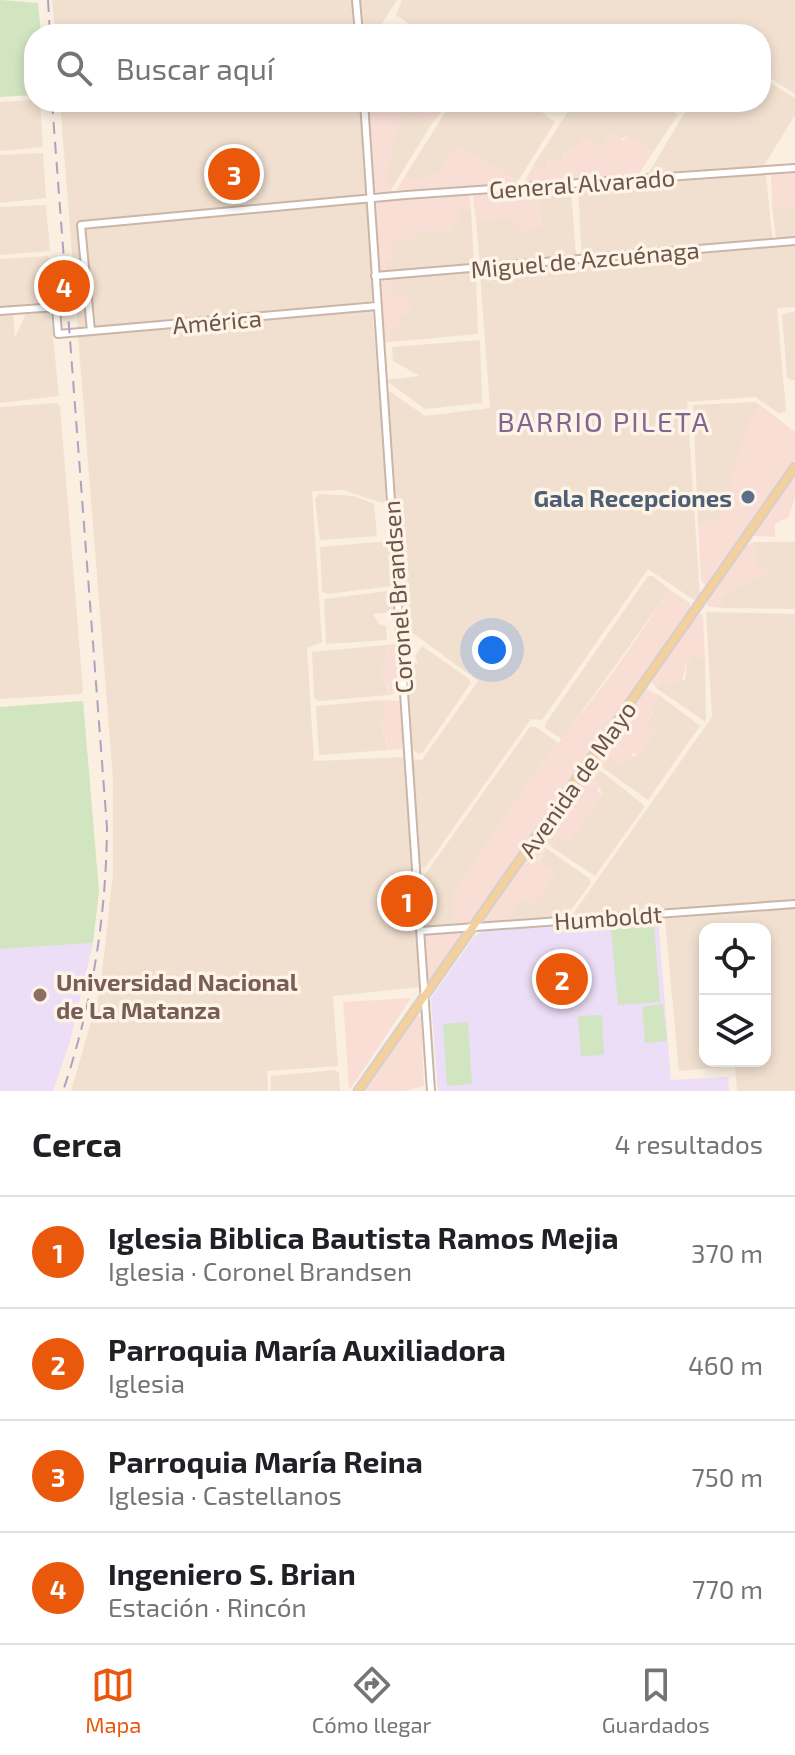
<!DOCTYPE html>
<html lang="es">
<meta charset="utf-8">
<style>
:root{--surface:#fff;--page:#f2f2f2;--text:#202124;--muted:#757577;--line:#e0e0e0;--accent:#ea580c}
body{margin:0;font-family:"Exo 2",sans-serif;background:var(--page);color:var(--text)}
.controls{position:absolute;right:24px;bottom:24px;display:grid;overflow:hidden;border-radius:16px;box-shadow:0 4px 12px #0003}
.controls button{width:72px;height:72px;display:grid;place-items:center;padding:0;border:0;border-bottom:2px solid var(--line);background:var(--surface);color:var(--text);font:40px sans-serif}
.you{position:absolute;left:492px;top:650px;width:28px;height:28px;margin:-20px;border:6px solid #fff;border-radius:50%;background:#1a73e8;box-shadow:0 0 0 12px #1a73e833}
.badge{display:grid;place-items:center;width:52px;height:52px;border-radius:50%;background:var(--accent);color:#fff;font-size:26px;font-weight:700}
.pin{position:absolute;translate:-50% -50%;border:4px solid #fff;box-shadow:0 2px 8px #0006}
.list{margin:0;padding:0;list-style:none}
h2{display:flex;justify-content:space-between;align-items:center;height:104px;margin:0;padding:0 32px;font-size:34px}
h2 small{font-size:26px;font-weight:400;color:var(--muted)}
.list li{display:grid;grid-template-columns:52px 1fr auto;gap:24px;align-items:center;box-sizing:border-box;height:112px;padding:0 32px;border-top:2px solid var(--line)}
.list b{display:block;font-size:30px;white-space:nowrap}
.list p{margin:0;font-size:26px;white-space:nowrap;color:var(--muted)}
.list em{font-size:26px;font-style:normal;color:var(--muted)}
.icon{flex:none;width:44px;height:44px;fill:none;stroke:currentColor;stroke-width:2;stroke-linecap:round;stroke-linejoin:round}
.map{position:relative;flex:none;width:795px;height:1091px;overflow:hidden}
.search{position:absolute;background:var(--surface);box-shadow:0 4px 12px #0003;left:24px;right:24px;top:24px;height:88px;display:flex;align-items:center;gap:20px;box-sizing:border-box;padding:0 28px;border-radius:32px;color:var(--muted);font-size:30px}
.sheet{height:552px;background:var(--surface)}
nav{display:flex;justify-content:space-around;align-items:center;box-sizing:border-box;height:112px;border-top:2px solid var(--line);background:var(--surface);font-size:22px;color:var(--muted)}
nav a{display:grid;justify-items:center;gap:4px}
nav .on{color:var(--accent)}
.map>svg:first-child{display:block}
</style>
<div class="map">
<svg width="795" height="1091" viewBox="0 0 795 1091">
<rect width="100%" height="100%" fill="#faefe1"/>
<path fill="#f1e0d0" fill-rule="evenodd" d="M 52,0 L 354,0 L 356,34 L 55,34 Z
M 359,0 L 397,0 L 377,31 L 368,26 L 361,33 Z
M 402,0 L 795,0 L 795,94 L 761,72 L 761,34 L 424,34 L 396,15 Z
M 761,77 L 795,98 L 795,115 L 763,167 L 648,174 L 691,102 L 761,102 Z
M 34,100 L 40,104 L 43,147 L 0,151 L 0,102 Z
M 60,102 L 361,102 L 374,301 L 78,330 Z
M 452,102 L 528,102 L 555,122 L 518,181 L 457,146 L 439,174 L 414,181 L 405,176 Z
M 574,102 L 663,102 L 678,115 L 653,152 L 627,136 L 601,148 L 581,143 L 562,154 L 563,162 L 556,166 L 548,161 L 547,172 L 534,164 Z
M 403,105 L 432,123 L 393,187 L 384,180 Z
M 43,153 L 46,198 L 0,203 L 0,155 Z
M 766,174 L 773,245 L 795,244 L 795,307 L 777,308 L 786,411 L 780,414 L 755,397 L 687,402 L 700,596 L 694,600 L 648,569 L 542,720 L 531,719 L 425,868 L 420,867 L 412,759 L 422,760 L 478,681 L 402,625 L 386,394 L 391,392 L 425,416 L 490,408 L 480,274 L 582,262 L 578,186 Z
M 567,186 L 571,191 L 576,254 L 573,257 L 480,265 L 476,220 L 518,217 L 541,228 L 538,188 Z
M 46,205 L 50,251 L 0,255 L 0,207 Z
M 795,205 L 795,240 L 776,239 L 772,206 Z
M 458,209 L 471,209 L 474,266 L 386,274 L 385,259 L 393,258 L 393,240 L 410,233 L 453,229 L 453,223 L 458,223 Z
M 47,256 L 51,260 L 53,303 L 0,308 L 0,259 Z
M 472,272 L 476,275 L 478,334 L 390,342 L 389,328 L 399,326 L 399,315 L 410,313 L 391,296 L 390,277 Z
M 372,308 L 388,500 L 382,503 L 343,490 L 312,491 L 322,642 L 307,648 L 314,761 L 406,757 L 421,987 L 333,996 L 338,1066 L 267,1071 L 268,1091 L 71,1091 L 100,991 L 113,873 L 113,779 L 78,335 Z
M 50,310 L 59,396 L 0,403 L 0,313 L 13,312 L 15,338 L 27,311 Z
M 795,311 L 795,380 L 791,380 L 787,377 L 782,315 Z
M 480,340 L 482,403 L 425,409 L 385,380 L 420,376 L 393,361 L 392,347 Z
M 755,402 L 760,405 L 719,522 L 698,523 L 693,405 Z
M 56,403 L 60,406 L 83,690 L 81,694 L 0,699 L 0,407 Z
M 319,494 L 354,496 L 374,504 L 377,536 L 320,540 L 315,499 Z
M 389,541 L 393,586 L 327,594 L 322,591 L 320,547 Z
M 755,542 L 795,542 L 795,609 L 721,608 L 721,596 L 768,572 L 754,562 Z
M 648,576 L 653,576 L 670,590 L 562,739 L 545,728 L 545,724 Z
M 388,591 L 394,597 L 395,612 L 373,614 L 379,624 L 386,626 L 387,640 L 326,644 L 324,599 Z
M 706,612 L 795,614 L 795,1091 L 737,1091 L 735,1066 L 679,1071 L 664,910 L 570,918 L 712,717 ZM 705,929 L 765,929 L 765,1061 L 705,1061 Z
M 386,645 L 387,662 L 382,663 L 389,695 L 319,701 L 314,698 L 312,652 Z
M 422,646 L 469,679 L 471,683 L 423,752 L 418,754 L 410,747 L 404,663 L 418,663 L 415,656 Z
M 694,653 L 705,660 L 706,722 L 656,688 L 661,680 L 685,680 L 687,663 Z
M 659,695 L 700,726 L 648,800 L 603,768 L 610,757 L 638,756 L 657,730 L 646,723 L 654,712 L 649,708 Z
M 383,700 L 385,723 L 381,724 L 388,750 L 319,755 L 316,706 Z
M 530,727 L 536,727 L 558,743 L 529,781 L 454,927 L 425,928 L 421,880 Z
M 601,771 L 645,806 L 595,876 L 551,847 L 558,836 L 569,842 L 603,795 L 595,780 Z
M 546,848 L 590,879 L 591,883 L 565,918 L 511,922 L 511,914 Z
M 335,1070 L 339,1073 L 340,1091 L 271,1091 L 271,1076 Z"/>
<path fill="#f9ded5" d="M 366,102 L 426,102 L 441,112 L 432,123 L 403,106 L 384,180 L 393,187 L 389,193 L 372,192 Z
M 611,132 L 623,140 L 627,136 L 653,152 L 639,174 L 528,184 L 525,181 L 534,164 L 547,172 L 548,161 L 555,165 L 556,157 L 563,162 L 562,154 L 581,143 L 582,136 L 601,148 Z
M 457,146 L 518,181 L 512,185 L 396,190 L 405,176 L 414,180 L 439,174 Z
M 795,171 L 795,205 L 772,206 L 771,174 Z
M 538,188 L 541,228 L 519,231 L 517,217 L 476,220 L 473,198 L 476,193 Z
M 469,194 L 471,209 L 458,209 L 459,223 L 453,223 L 453,229 L 410,233 L 410,240 L 393,241 L 393,259 L 386,259 L 386,274 L 378,272 L 374,199 Z
M 390,277 L 391,296 L 409,295 L 410,314 L 399,315 L 400,326 L 389,328 L 390,342 L 385,343 L 382,339 L 378,282 Z
M 760,405 L 795,432 L 795,459 L 705,585 L 701,580 L 698,523 L 719,522 L 748,421 Z
M 795,476 L 795,497 L 789,517 L 775,524 L 775,537 L 755,536 L 754,533 Z
M 755,542 L 754,562 L 769,572 L 722,596 L 721,608 L 707,606 L 708,597 L 746,545 Z
M 670,590 L 690,603 L 690,608 L 469,924 L 454,927 L 453,892 L 529,781 L 614,671 Z
M 698,613 L 703,615 L 705,660 L 694,653 L 687,663 L 681,685 L 674,682 L 670,687 L 661,681 L 656,688 L 651,680 Z
M 396,644 L 401,691 L 389,695 L 388,684 L 383,684 L 381,663 L 387,662 L 386,645 Z
M 645,688 L 659,695 L 650,708 L 654,712 L 646,722 L 657,730 L 638,756 L 633,753 L 623,767 L 610,758 L 603,768 L 595,760 Z
M 383,700 L 402,701 L 402,749 L 388,750 L 386,739 L 382,739 Z
M 590,766 L 601,771 L 595,780 L 601,785 L 597,791 L 603,795 L 569,843 L 558,836 L 551,847 L 541,837 Z
M 537,844 L 546,848 L 538,860 L 556,873 L 533,906 L 522,898 L 511,914 L 511,922 L 483,923 Z
M 462,931 L 463,935 L 428,981 L 423,935 Z
M 411,998 L 351,1088 L 349,1087 L 343,1002 Z
M 417,1016 L 421,1017 L 424,1086 L 404,1091 L 365,1091 Z"/>
<path fill="#ecdef6" d="M 658,918 L 671,1080 L 728,1077 L 729,1091 L 438,1091 L 431,998 L 474,937 L 483,931 Z
M 93,943 L 70,1041 L 53,1091 L 0,1091 L 0,949 Z"/>
<path fill="#d1e5c1" d="M 0,0 L 38,3 L 41,34 L 34,34 L 34,95 L 0,97 Z
M 83,701 L 99,891 L 93,943 L 0,949 L 0,707 Z
M 654,926 L 660,1002 L 618,1005 L 611,929 Z
M 663,1004 L 667,1041 L 645,1043 L 642,1007 Z
M 602,1015 L 604,1055 L 581,1056 L 578,1016 Z
M 468,1022 L 472,1084 L 447,1086 L 443,1024 Z"/>
<g fill="none" stroke-linecap="round" stroke-linejoin="round">
<g stroke="#c9b6a9" stroke-width="10">
<path id="minor" d="M 356,0 L 359,34
M 364,102 L 431,1091
M 375,276 L 795,241
M 0,311 L 56,307 L 58,334 L 377,306
M 91,331 L 81,225 L 406,195 L 795,168
M 421,931 L 795,904"/>
</g>
<g stroke="#d6cfcc" stroke-width="11">
<path id="major" d="M 358,1091 L 795,467"/>
</g>
<use href="#minor" stroke="#fff" stroke-width="6"/>
<use href="#major" stroke="#f4d09d" stroke-width="7"/>
<path stroke="#b1a1c1" stroke-width="2" stroke-dasharray="12 8" stroke-linecap="butt" d="M 48,0 L 50,34
M 52,102 L 107,828 C 106,919 92,1005 63,1091"/>
</g>
<circle fill="#5c6f8a" stroke="#fdf3e6" stroke-width="3" cx="748" cy="497" r="8"/>
<circle fill="#8d6e63" stroke="#fdf3e6" stroke-width="3" cx="40" cy="995" r="8"/>
<g text-anchor="middle" dominant-baseline="central" stroke-width="7" stroke-linejoin="round" paint-order="stroke">
<g font-size="24" fill="#6e554a" stroke="#fdf3e6">
<text transform="translate(582 183) rotate(-4)">General Alvarado</text>
<text transform="translate(585 259) rotate(-5)">Miguel de Azcuénaga</text>
<text transform="translate(217 321) rotate(-5)">América</text>
<text transform="translate(397 597) rotate(-94)">Coronel Brandsen</text>
<text transform="translate(577 779) rotate(-55)">Avenida de Mayo</text>
<text transform="translate(608 917) rotate(-4)">Humboldt</text>
</g>
<g font-size="24" font-weight="bold" fill="#4e5e75" stroke="#fdf3e6" text-anchor="end">
<text x="732" y="497">Gala Recepciones</text>
</g>
<g font-size="24" font-weight="bold" fill="#785e54" stroke="#fdf3e6" text-anchor="start">
<text x="56" y="981">Universidad Nacional<tspan x="56" dy="28">de La Matanza</tspan></text>
</g>
<g font-size="28" letter-spacing="2" fill="#816691" stroke="#fdf3e6">
<text x="604" y="421">BARRIO PILETA</text>
</g>
</g>
</svg>
<div class="controls">
<button><svg class="icon" aria-label="locate" viewBox="0 0 24 24"><circle cx="12" cy="12" r="6"/><path d="M12 2v4M12 18v4M2 12h4M18 12h4"/></svg></button>
<button><svg class="icon" aria-label="layers" viewBox="0 0 24 24"><path d="M12 4l9 5-9 5-9-5zM3 14l9 5 9-5"/></svg></button>
</div>
<div class="you"></div>
<div class="pin badge" style="left:407px;top:901px">1</div>
<div class="pin badge" style="left:562px;top:979px">2</div>
<div class="pin badge" style="left:234px;top:174px">3</div>
<div class="pin badge" style="left:64px;top:286px">4</div>
<div class="search"><svg class="icon" aria-label="search" viewBox="0 0 24 24"><circle cx="10" cy="10" r="6"/><path d="M15 15l6 6"/></svg>Buscar aquí</div>
</div>
<section class="sheet">
<h2>Cerca<small>4 resultados</small></h2>
<ul class="list">
<li><span class="badge">1</span><div><b>Iglesia Biblica Bautista Ramos Mejia</b><p>Iglesia · Coronel Brandsen</p></div><em>370 m</em></li>
<li><span class="badge">2</span><div><b>Parroquia María Auxiliadora</b><p>Iglesia</p></div><em>460 m</em></li>
<li><span class="badge">3</span><div><b>Parroquia María Reina</b><p>Iglesia · Castellanos</p></div><em>750 m</em></li>
<li><span class="badge">4</span><div><b>Ingeniero S. Brian</b><p>Estación · Rincón</p></div><em>770 m</em></li>
</ul>
</section>
<nav>
<a class="on"><svg class="icon" aria-label="map" viewBox="0 0 24 24"><path d="M3 6l6-2 6 2 6-2v14l-6 2-6-2-6 2zM9 4v14M15 6v14"/></svg>Mapa</a>
<a><svg class="icon" aria-label="directions" viewBox="0 0 24 24"><path d="M12 3l9 9-9 9-9-9zM9 14v-3h6M13 9l2 2-2 2"/></svg>Cómo llegar</a>
<a><svg class="icon" aria-label="saved" viewBox="0 0 24 24"><path d="M7 4h10v16l-5-4-5 4z"/></svg>Guardados</a>
</nav>
